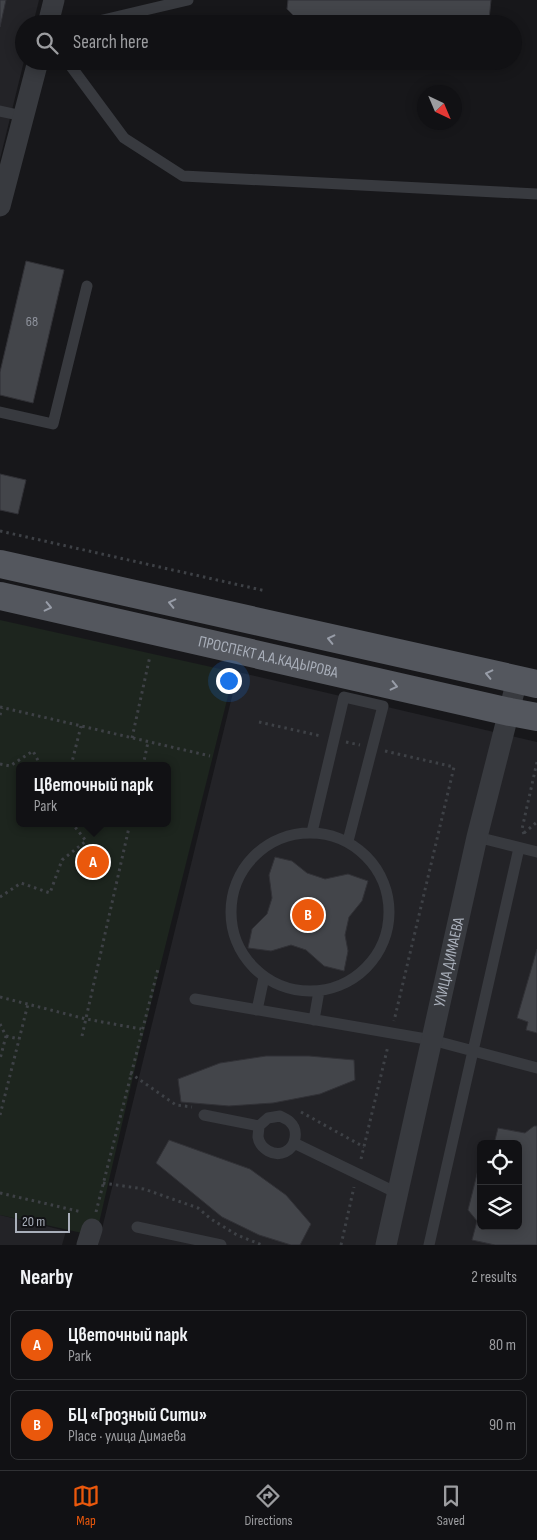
<!DOCTYPE html>
<meta charset="utf-8">
<style>
:root{--surface:#111114;--page:#1e1f22;--text:#f1f3f6;--muted:#9c9da0;--line:#303134;--accent:#ea580c}
body{margin:0;font-family:"Sofia Sans Condensed",sans-serif;background:var(--page);color:var(--text)}
.controls{position:absolute;right:15px;bottom:15px;display:grid;overflow:hidden;border-radius:8px;box-shadow:0 2px 12px #0003}
.controls button{width:45px;height:45px;display:grid;place-items:center;padding:0;border:0;border-bottom:1px solid var(--line);background:var(--surface);color:var(--text);font:25px sans-serif}
.compass{position:absolute;left:417px;top:85px;width:45px;height:45px;border-radius:50%;background:var(--surface);box-shadow:0 2px 12px #0003;rotate:136deg}
.scale{position:absolute;left:15px;bottom:12px;width:55px;box-sizing:border-box;padding-left:5px;border:2px solid #a9afba;border-top:0;font-size:14px;line-height:18px;white-space:nowrap;color:#a9afba;-webkit-text-stroke:4px #121215;paint-order:stroke}
.you{position:absolute;left:228px;top:680px;width:18px;height:18px;margin:-12px;border:4px solid #fff;border-radius:50%;background:#1a73e8;box-shadow:0 0 0 8px #1a73e833}
.badge{display:grid;place-items:center;width:32px;height:32px;border-radius:50%;background:var(--accent);color:#fff;font-size:16px;font-weight:700}
.pin{position:absolute;translate:-50% -50%;border:2px solid #fff;box-shadow:0 1px 5px #0006}
.popup{position:absolute;left:16px;top:762px;width:155px;height:65px;box-sizing:border-box;display:grid;place-content:center;border-radius:8px;background:var(--surface);filter:drop-shadow(0 1px 4px #0005);font-size:16px;white-space:nowrap;color:var(--muted)}
.popup b{font-size:19px;color:var(--text)}
.popup::after{content:'';position:absolute;left:50%;top:100%;margin-left:-10px;border:10px solid transparent;border-top-color:var(--surface)}
.list{margin:0;padding:0;list-style:none}
h2{display:flex;justify-content:space-between;align-items:center;height:65px;margin:0;padding:0 20px;font-size:21px}
h2 small{font-size:16px;font-weight:400;color:var(--muted)}
.list li{display:grid;grid-template-columns:32px 1fr auto;gap:15px;align-items:center;box-sizing:border-box;height:70px;margin:0 10px 10px;padding:0 10px;border:1px solid var(--line);border-radius:8px}
.list b{display:block;font-size:19px;white-space:nowrap}
.list p{margin:0;font-size:16px;white-space:nowrap;color:var(--muted)}
.list em{font-size:16px;font-style:normal;color:var(--muted)}
.icon{flex:none;width:28px;height:28px;fill:none;stroke:currentColor;stroke-width:2;stroke-linecap:round;stroke-linejoin:round}
.map{position:relative;flex:none;width:537px;height:1245px;overflow:hidden}
.search{position:absolute;background:var(--surface);box-shadow:0 2px 12px #0003;left:15px;right:15px;top:15px;height:55px;display:flex;align-items:center;gap:12px;box-sizing:border-box;padding:0 18px;border-radius:28px;color:var(--muted);font-size:19px}
.sheet{height:225px;background:var(--surface)}
nav{display:flex;justify-content:space-around;align-items:center;box-sizing:border-box;height:70px;border-top:1px solid var(--line);background:var(--surface);font-size:14px;color:var(--muted)}
nav a{display:grid;justify-items:center;gap:2px}
nav .on{color:var(--accent)}
.map>svg:first-child{display:block}
</style>
<div class="map">
<svg width="537" height="1245" viewBox="0 0 537 1245">
<rect width="100%" height="100%" fill="#17171a"/>
<path fill="#232327" fill-rule="evenodd" d="M 0,0 L 39,0 L 33,24 L 24,24 L 24,61 L 0,159 Z
M 238,672 L 537,742 L 537,1245 L 98,1245 ZM 481,1144 L 518,1144 L 518,1226 L 481,1226 Z
M 0,1215 L 66,1231 L 62,1245 L 0,1245 Z"/>
<path fill="#1d251e" fill-rule="evenodd" d="M 0,620 L 234,672 L 139,1051 L 96,1236 L 0,1215 ZM 19,766 L 167,766 L 167,823 L 19,823 Z"/>
<path fill="#43454a" stroke="#313136" d="M 0,0 L 6,0 L 0,27 Z
M 288,0 L 491,0 L 489,20 L 484,24 L 302,24 L 287,9 Z
M 26,261 L 64,270 L 33,403 L 0,395 L 0,372 Z
M 0,474 L 26,480 L 18,514 L 0,510 Z
M 275,857 L 292,861 L 307,873 L 325,879 L 348,874 L 368,881 L 362,901 L 349,917 L 345,935 L 348,951 L 344,971 L 324,966 L 306,950 L 291,945 L 271,951 L 248,948 L 252,929 L 267,914 L 272,898 L 269,875 Z
M 537,949 L 537,1033 L 526,1030 L 528,1022 L 517,1018 Z
M 266,1056 L 309,1056 L 354,1060 L 355,1080 L 320,1094 L 273,1103 L 229,1106 L 181,1102 L 178,1079 L 220,1063 Z
M 534,1126 L 537,1126 L 537,1245 L 495,1245 L 472,1240 L 477,1221 L 468,1210 L 481,1158 L 481,1226 L 518,1226 L 518,1144 L 494,1144 L 498,1128 L 525,1133 Z
M 169,1140 L 250,1169 L 286,1195 L 311,1224 L 300,1245 L 291,1245 L 259,1235 L 222,1217 L 156,1163 Z"/>
<g fill="none" stroke-linecap="round" stroke-linejoin="round">
<path stroke="#3e4146" stroke-width="3" stroke-dasharray="2.5 4" stroke-linecap="butt" d="M 0,531 L 266,591
M 0,707 L 210,756
M 0,715 L 2,708
M 259,722 L 321,736
M 132,738 L 150,656
M 346,742 L 360,745
M 385,751 L 454,767 L 394,1021
M 0,764 L 10,766 L 33,751 L 41,766
M 71,766 L 81,726
M 143,766 L 148,742
M 524,833 L 537,822
M 524,834 L 522,829 L 537,762
M 0,897 L 21,883 L 50,893 L 62,860 L 86,841 L 72,823
M 0,997 L 86,1019 L 141,1029
M 0,1024 L 6,1036 L 0,1059
M 6,1036 L 19,1039
M 82,1036 L 130,823
M 130,1073 L 176,1105 L 192,1107
M 301,1112 L 364,1147
M 0,1115 L 28,1004
M 361,1159 L 388,1046
M 103,1183 L 144,1189 L 198,1208 L 211,1219 L 237,1235 L 262,1245
M 0,1193 L 82,1212
M 96,1212 L 158,969
M 341,1245 L 354,1187"/>
<path stroke="#383a3f" stroke-width="11" d="M 86,24 L 188,0
M 67,61 L 124,138 L 183,176 L 537,194
M 0,111 L 23,116
M 0,412 L 53,424 L 87,286
M 312,832 L 344,697 L 383,706 L 348,841
M231 912a79 79 0 1 1 158 0a79 79 0 1 1-158 0Z
M 477,837 L 537,852
M 195,999 L 432,1040 L 537,1068
M 257,1010 L 264,977
M 314,1020 L 319,991
M 204,1115 L 259,1126
M 280,1116 C 283,1118 288,1119 290,1122 C 299,1130 296,1147 285,1152 C 274,1157 260,1149 258,1137 C 258,1134 259,1129 259,1126 L 268,1118 Z
M 294,1143 L 397,1193
M 137,1227 L 221,1245
M 429,1245 L 519,848"/>
<g stroke="#383a3f" stroke-width="21">
<path d="M 48,24 L 54,0"/>
<path d="M 0,206 L 38,61"/>
<path d="M 87,1245 L 92,1229"/>
<path id="s1" d="M 386,1245 L 477,837 L 517,680"/>
</g>
<g stroke="#54575e" stroke-width="28">
<path d="M 0,564 L 537,684"/>
<path id="s2" d="M 0,596 L 510,712 L 537,717"/>
</g>
</g>
<defs><path id="oneway-chevron" d="M-2-3.5L2.5 0L-2 3.5" fill="none" stroke-width="1.6" stroke-linecap="round" stroke-linejoin="round" transform="scale(1.25)"/></defs>
<g stroke="#989da8">
<use href="#oneway-chevron" transform="translate(172 603) rotate(-167)"/>
<use href="#oneway-chevron" transform="translate(48 607) rotate(13)"/>
<use href="#oneway-chevron" transform="translate(331 639) rotate(-167)"/>
<use href="#oneway-chevron" transform="translate(489 674) rotate(-167)"/>
<use href="#oneway-chevron" transform="translate(394 686) rotate(13)"/>
</g>
<g text-anchor="middle" dominant-baseline="central" stroke-width="4" stroke-linejoin="round" paint-order="stroke">
<g font-size="14" fill="#90949e">
<text x="32" y="321">68</text>
</g>
<g font-size="16" fill="#a9afba" stroke="#121215">
<text stroke="none"><textPath href="#s2" startOffset="275">ПРОСПЕКТ А.А.КАДЫРОВА</textPath></text>
<text stroke="none"><textPath href="#s1" startOffset="290">УЛИЦА ДИМАЕВА</textPath></text>
</g>
</g>
</svg>
<div class="controls">
<button><svg class="icon" aria-label="locate" viewBox="0 0 24 24"><circle cx="12" cy="12" r="6"/><path d="M12 2v4M12 18v4M2 12h4M18 12h4"/></svg></button>
<button><svg class="icon" aria-label="layers" viewBox="0 0 24 24"><path d="M12 4l9 5-9 5-9-5zM3 14l9 5 9-5"/></svg></button>
</div>
<svg class="compass" viewBox="-18 -18 36 36"><path d="M0-13l5 13h-10z" fill="#e53935"/><path d="M0 13l5-13h-10z" fill="#9c9da0"/></svg>
<div class="scale">20 m</div>
<div class="you"></div>
<div class="pin badge" style="left:93px;top:862px">A</div>
<div class="popup"><b>Цветочный парк</b>Park</div>
<div class="pin badge" style="left:308px;top:915px">B</div>
<div class="search"><svg class="icon" aria-label="search" viewBox="0 0 24 24"><circle cx="10" cy="10" r="6"/><path d="M15 15l6 6"/></svg>Search here</div>
</div>
<section class="sheet">
<h2>Nearby<small>2 results</small></h2>
<ul class="list">
<li><span class="badge">A</span><div><b>Цветочный парк</b><p>Park</p></div><em>80 m</em></li>
<li><span class="badge">B</span><div><b>БЦ «Грозный Сити»</b><p>Place · улица Димаева</p></div><em>90 m</em></li>
</ul>
</section>
<nav>
<a class="on"><svg class="icon" aria-label="map" viewBox="0 0 24 24"><path d="M3 6l6-2 6 2 6-2v14l-6 2-6-2-6 2zM9 4v14M15 6v14"/></svg>Map</a>
<a><svg class="icon" aria-label="directions" viewBox="0 0 24 24"><path d="M12 3l9 9-9 9-9-9zM9 14v-3h6M13 9l2 2-2 2"/></svg>Directions</a>
<a><svg class="icon" aria-label="saved" viewBox="0 0 24 24"><path d="M7 4h10v16l-5-4-5 4z"/></svg>Saved</a>
</nav>
